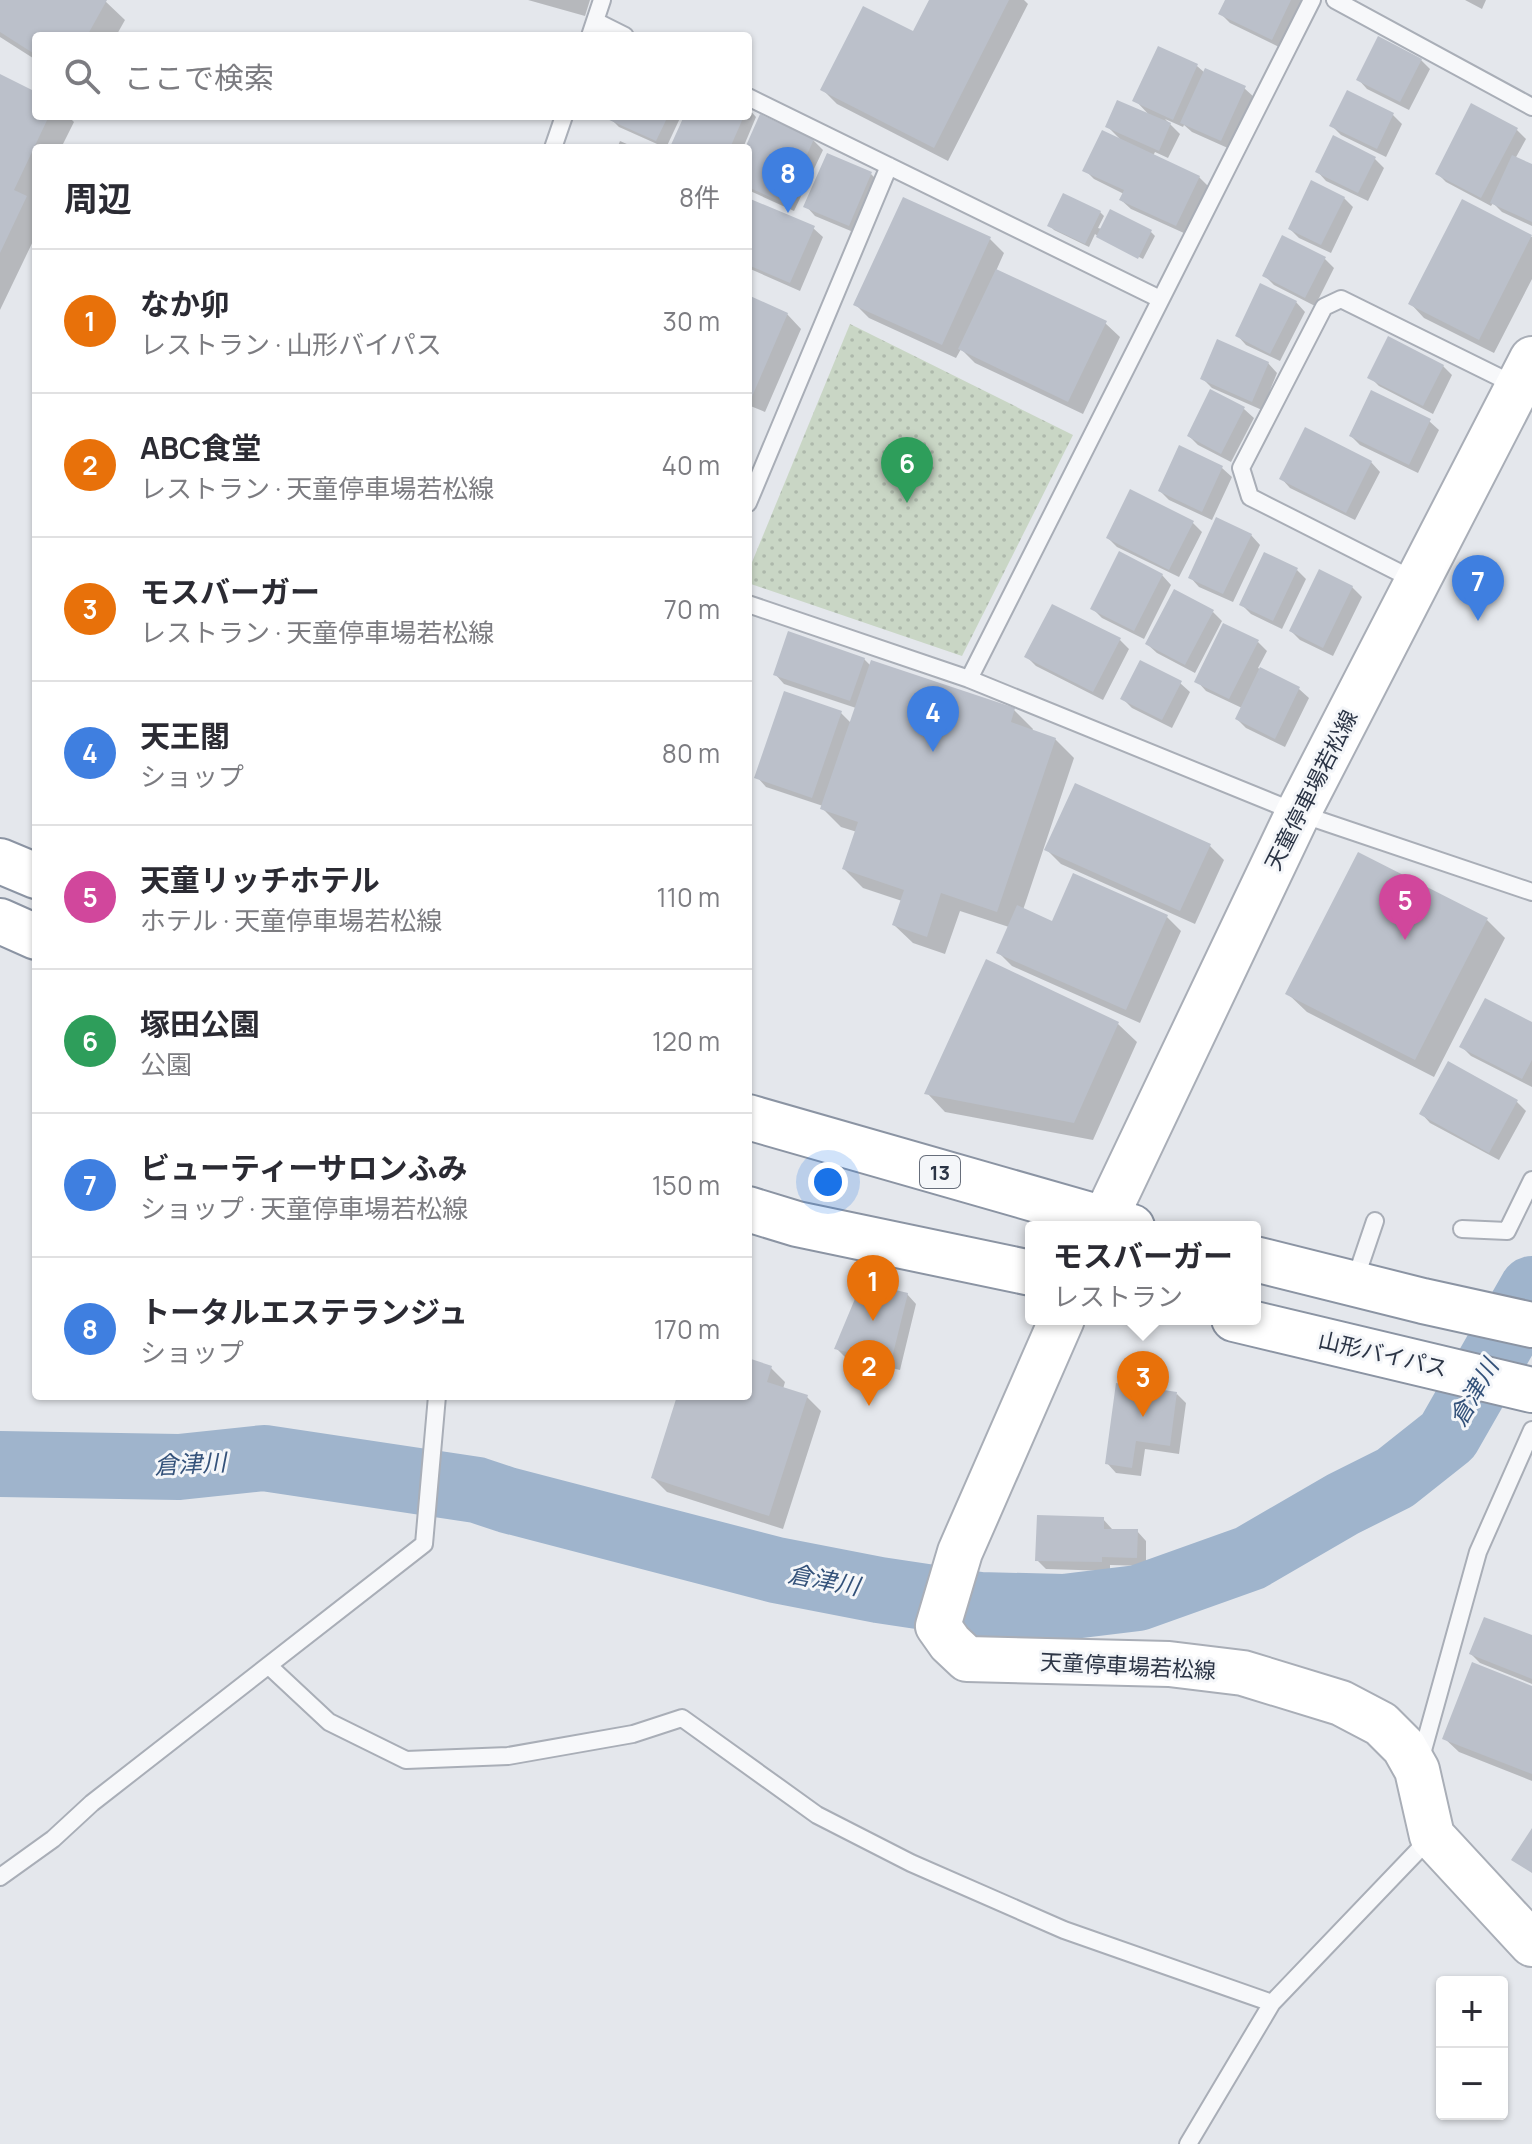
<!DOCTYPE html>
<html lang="ja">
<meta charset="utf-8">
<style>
:root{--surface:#fff;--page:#f7f7f7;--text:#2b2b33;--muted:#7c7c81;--line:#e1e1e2;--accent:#d1495b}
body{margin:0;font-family:Manrope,"Noto Sans JP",sans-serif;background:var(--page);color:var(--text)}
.controls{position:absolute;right:24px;bottom:24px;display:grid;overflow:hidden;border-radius:8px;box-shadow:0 2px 6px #0004}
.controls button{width:72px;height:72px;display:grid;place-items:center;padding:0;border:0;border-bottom:2px solid var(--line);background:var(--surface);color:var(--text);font:40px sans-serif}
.you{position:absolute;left:828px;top:1182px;width:28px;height:28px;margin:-20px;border:6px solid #fff;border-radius:50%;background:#1a73e8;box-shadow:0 0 0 12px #1a73e833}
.badge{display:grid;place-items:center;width:52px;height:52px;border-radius:50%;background:var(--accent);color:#fff;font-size:26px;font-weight:700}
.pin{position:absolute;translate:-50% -66px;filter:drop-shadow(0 2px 4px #0008)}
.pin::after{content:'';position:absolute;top:42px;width:28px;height:24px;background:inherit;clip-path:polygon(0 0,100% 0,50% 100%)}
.popup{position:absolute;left:1025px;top:1221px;width:236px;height:104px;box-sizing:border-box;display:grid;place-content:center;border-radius:8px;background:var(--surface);filter:drop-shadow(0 2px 6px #0005);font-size:26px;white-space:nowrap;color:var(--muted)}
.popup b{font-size:30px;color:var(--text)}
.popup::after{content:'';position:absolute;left:50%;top:100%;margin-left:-16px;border:16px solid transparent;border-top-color:var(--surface)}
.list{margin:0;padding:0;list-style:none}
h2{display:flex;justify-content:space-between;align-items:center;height:104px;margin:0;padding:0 32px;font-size:34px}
h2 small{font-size:26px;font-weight:400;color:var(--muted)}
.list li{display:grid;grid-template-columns:52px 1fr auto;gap:24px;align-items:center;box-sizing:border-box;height:144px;padding:0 32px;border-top:2px solid var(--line)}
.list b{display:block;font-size:30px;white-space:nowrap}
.list p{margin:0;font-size:26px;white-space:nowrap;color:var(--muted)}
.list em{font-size:26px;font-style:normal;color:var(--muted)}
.icon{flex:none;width:44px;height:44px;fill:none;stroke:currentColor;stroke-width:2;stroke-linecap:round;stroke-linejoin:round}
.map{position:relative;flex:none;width:1532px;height:2144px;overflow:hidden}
.search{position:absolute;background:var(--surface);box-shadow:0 2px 6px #0004;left:32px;top:32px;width:720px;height:88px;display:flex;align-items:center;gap:20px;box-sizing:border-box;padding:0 28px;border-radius:8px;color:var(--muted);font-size:30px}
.panel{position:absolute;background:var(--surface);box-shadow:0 2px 6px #0004;left:32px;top:144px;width:720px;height:1256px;border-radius:8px}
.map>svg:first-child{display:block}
</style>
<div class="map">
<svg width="1532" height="2144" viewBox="0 0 1532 2144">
<defs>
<pattern id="grass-dots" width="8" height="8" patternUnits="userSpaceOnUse" patternTransform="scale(2)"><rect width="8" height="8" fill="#c9d6c5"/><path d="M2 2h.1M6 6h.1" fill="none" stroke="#adb8ab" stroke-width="1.8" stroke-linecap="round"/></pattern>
</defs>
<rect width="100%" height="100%" fill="#e4e7ec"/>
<path fill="url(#grass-dots)" d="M 850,324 L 1073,435 L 962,656 L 748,583 L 748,572 Z"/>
<path fill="#0003" d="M 0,0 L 104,0 L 125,20 L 116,36 L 36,36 L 36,60 L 0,37 Z
M 528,0 L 590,0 L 585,16 Z
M 931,0 L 1024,0 L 1028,4 L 948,161 L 837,104 L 823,90 L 914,34 Z
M 1227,0 L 1304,0 L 1281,48 L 1230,23 L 1220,13 Z
M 1465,0 L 1486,0 L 1482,9 Z
M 1159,48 L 1197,66 L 1205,73 L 1244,88 L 1254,97 L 1230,149 L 1192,132 L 1184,125 L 1183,127 L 1165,119 L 1180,134 L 1168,158 L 1155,152 L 1153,156 L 1199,177 L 1209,187 L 1186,234 L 1131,209 L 1121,200 L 1124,194 L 1094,179 L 1085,170 L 1121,140 L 1107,126 L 1151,117 L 1135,100 Z
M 1421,60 L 1430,69 L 1409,110 L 1367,89 L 1358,79 Z
M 0,76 L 36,94 L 36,116 L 68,116 L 74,122 L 61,148 L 36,148 L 36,201 L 34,205 L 36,208 L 36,235 L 0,310 Z
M 1348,93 L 1393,115 L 1402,124 L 1386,157 L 1341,135 L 1332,126 Z
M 748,108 L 756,117 L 743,148 L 674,148 L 686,116 L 748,116 Z
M 610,116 L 681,116 L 666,148 L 619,127 L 610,118 Z
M 1516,129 L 1526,139 L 1515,159 L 1532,166 L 1532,226 L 1502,212 L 1493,203 L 1491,206 L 1446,182 L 1437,173 Z
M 1333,138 L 1375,159 L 1384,168 L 1368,201 L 1326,181 L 1317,171 Z
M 813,140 L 823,150 L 794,211 L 748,190 L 747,148 Z
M 620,141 L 636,148 L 617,148 Z
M 871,174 L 880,183 L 858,234 L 815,216 L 806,206 Z
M 1344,198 L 1353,207 L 1331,253 L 1299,238 L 1290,229 Z
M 748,200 L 813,228 L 823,237 L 800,291 L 748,268 Z
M 1462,201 L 1532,237 L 1532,279 L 1494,353 L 1424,318 L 1410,303 Z
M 1111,211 L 1151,232 L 1155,236 L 1143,259 L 1100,237 L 1100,238 L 1095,234 L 1089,247 L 1054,230 L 1050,226 L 1100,212 L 1104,216 L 1098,228 L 1102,229 Z
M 990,239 L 1004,253 L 996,271 L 1105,323 L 1120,337 L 1083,414 L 975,363 L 961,349 L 956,358 L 869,318 L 855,304 Z
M 1324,258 L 1334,268 L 1315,306 L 1274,285 L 1265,276 Z
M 748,298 L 787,314 L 801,329 L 765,412 L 748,405 Z
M 1296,302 L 1305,312 L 1280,361 L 1246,345 L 1237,335 Z
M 1268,363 L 1277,373 L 1262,410 L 1212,388 L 1202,378 Z
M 1443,366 L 1452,375 L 1433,414 L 1379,386 L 1370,377 Z
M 1211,392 L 1244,409 L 1254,418 L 1231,462 L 1198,445 L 1189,436 Z
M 1429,421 L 1439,430 L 1418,473 L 1360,445 L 1351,436 Z
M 1180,448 L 1222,468 L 1232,477 L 1212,520 L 1169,500 L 1160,491 Z
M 1371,462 L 1380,472 L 1355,520 L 1290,488 L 1281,478 Z
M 1192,522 L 1202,532 L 1179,577 L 1117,547 L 1108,538 Z
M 1251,535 L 1260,545 L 1233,602 L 1199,587 L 1190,577 Z
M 1297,570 L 1306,579 L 1282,629 L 1251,614 L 1242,605 Z
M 1162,575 L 1171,585 L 1144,639 L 1102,618 L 1092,608 Z
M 1352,587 L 1362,597 L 1333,656 L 1300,640 L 1291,631 Z
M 1213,612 L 1222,621 L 1195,673 L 1157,653 L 1147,644 Z
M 1120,640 L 1129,649 L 1103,700 L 1036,666 L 1027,657 Z
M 1258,642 L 1267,651 L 1258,668 L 1299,689 L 1309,698 L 1285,747 L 1246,728 L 1237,719 L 1242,708 L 1206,691 L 1197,681 Z
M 864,659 L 871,666 L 1014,710 L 1033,729 L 1032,731 L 1055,739 L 1074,758 L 1023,910 L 1053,923 L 1167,917 L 1181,931 L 1140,1023 L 1012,966 L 998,952 L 1009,927 L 960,911 L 945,954 L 913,943 L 894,925 L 902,901 L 863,888 L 844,869 L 857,832 L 841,827 L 822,808 L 823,806 L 766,787 L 757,777 L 841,713 L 851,723 L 856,708 L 784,684 L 775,674 Z
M 1180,683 L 1190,692 L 1172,728 L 1132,708 L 1122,698 Z
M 1210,846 L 1224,860 L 1195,924 L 1061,864 L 1047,850 Z
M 1487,920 L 1505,938 L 1434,1077 L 1307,1012 L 1288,994 Z
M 1118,1024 L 1137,1042 L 1093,1140 L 945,1112 L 927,1093 Z
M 1532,1024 L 1532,1087 L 1471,1056 L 1462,1047 Z
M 1449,1064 L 1517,1102 L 1526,1111 L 1499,1160 L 1430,1123 L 1421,1113 Z
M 907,1294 L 916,1304 L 900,1370 L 845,1357 L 836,1348 Z
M 748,1360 L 771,1368 L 785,1382 L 783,1389 L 807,1397 L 821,1411 L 783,1529 L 667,1492 L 653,1478 L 679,1396 L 748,1396 Z
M 1177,1394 L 1186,1403 L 1179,1454 L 1145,1449 L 1141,1476 L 1116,1473 L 1107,1463 Z
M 1103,1519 L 1112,1529 L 1112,1531 L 1137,1531 L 1146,1541 L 1146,1566 L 1110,1565 L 1110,1571 L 1046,1569 L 1037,1560 Z
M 1532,1637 L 1532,1684 L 1480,1663 L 1471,1654 Z
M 1532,1688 L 1532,1781 L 1459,1752 L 1444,1738 Z"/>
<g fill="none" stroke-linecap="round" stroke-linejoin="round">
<path stroke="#9fb4cc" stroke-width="66" d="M 0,1464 L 179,1467 L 264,1458 L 477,1490 L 507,1500 L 776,1570 L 879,1590 L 979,1605 L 1064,1607 L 1138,1598 L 1250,1558 L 1343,1504 L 1395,1478 L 1448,1436 L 1532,1289"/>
</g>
<path fill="#bbc0ca" d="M 0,0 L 107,0 L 87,36 L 36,36 L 36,55 L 0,32 Z
M 929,0 L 1009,0 L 934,148 L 820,90 L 863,6 L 913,31 Z
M 1225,0 L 1291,0 L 1272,40 L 1218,14 Z
M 1378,36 L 1422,59 L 1400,102 L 1356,80 Z
M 1158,46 L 1198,64 L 1173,120 L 1132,101 Z
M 1205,68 L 1246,86 L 1221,141 L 1180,123 Z
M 0,74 L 36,92 L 36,116 L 49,116 L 14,190 L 27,196 L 0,253 Z
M 1347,90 L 1394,113 L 1377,149 L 1329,126 Z
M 1117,100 L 1171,123 L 1159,151 L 1105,127 Z
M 1471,103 L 1518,128 L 1481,198 L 1435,174 Z
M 760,114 L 814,139 L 785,204 L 748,187 L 748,148 L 745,148 Z
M 608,116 L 668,116 L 656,141 L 607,119 Z
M 684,116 L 744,116 L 730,148 L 672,148 L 670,147 Z
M 1102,130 L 1200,176 L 1176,226 L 1119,200 L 1124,190 L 1082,171 Z
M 1333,135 L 1376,157 L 1358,193 L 1315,172 Z
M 827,153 L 872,172 L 849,226 L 803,207 Z
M 1512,155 L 1532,164 L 1532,222 L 1490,203 Z
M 1311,180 L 1345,197 L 1321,245 L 1288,229 Z
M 1063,193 L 1101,211 L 1085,244 L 1047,226 Z
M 903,197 L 991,237 L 942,345 L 853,305 Z
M 748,198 L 815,226 L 790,283 L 748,265 Z
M 1462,199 L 1532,235 L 1479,340 L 1408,304 Z
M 1110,209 L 1152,230 L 1138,259 L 1096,237 Z
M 1282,235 L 1326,257 L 1305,298 L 1262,276 Z
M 996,269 L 1107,321 L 1068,402 L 958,349 Z
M 1260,283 L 1297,301 L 1270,354 L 1235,336 Z
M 748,295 L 788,313 L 751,399 L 748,398 Z
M 1388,336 L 1444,365 L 1423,406 L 1367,378 Z
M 1217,339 L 1269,362 L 1252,402 L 1200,379 Z
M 1210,389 L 1245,407 L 1221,454 L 1187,436 Z
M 1371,390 L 1431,419 L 1409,465 L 1349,436 Z
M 1305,427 L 1372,461 L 1346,513 L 1279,479 Z
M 1179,445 L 1223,466 L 1202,512 L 1158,491 Z
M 1130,489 L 1194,521 L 1169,570 L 1106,538 Z
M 1216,517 L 1252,534 L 1223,594 L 1188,578 Z
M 1119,551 L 1163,574 L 1134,631 L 1090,609 Z
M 1264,552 L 1298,568 L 1273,621 L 1239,605 Z
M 1319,569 L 1353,586 L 1323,648 L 1289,631 Z
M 1174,589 L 1214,610 L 1185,665 L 1145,644 Z
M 1052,604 L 1121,638 L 1093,692 L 1024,657 Z
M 1223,623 L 1259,640 L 1229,699 L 1194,682 Z
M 788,631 L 865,658 L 850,701 L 773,675 Z
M 871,660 L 1015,708 L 1011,722 L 1056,738 L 997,912 L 941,893 L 927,937 L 892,925 L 904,890 L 842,869 L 858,822 L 820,809 Z
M 1140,660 L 1182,681 L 1162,720 L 1120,699 Z
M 1260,667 L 1300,687 L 1275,739 L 1235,719 Z
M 784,691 L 842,711 L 812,798 L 754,778 Z
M 1075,783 L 1211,844 L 1180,911 L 1044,850 Z
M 1358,852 L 1488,918 L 1415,1060 L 1285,994 Z
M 1073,873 L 1168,915 L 1126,1010 L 996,953 L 1017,905 L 1052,921 Z
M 986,959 L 1119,1022 L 1074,1123 L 924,1094 Z
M 1485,998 L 1532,1022 L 1532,1060 L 1522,1079 L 1459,1047 Z
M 1448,1061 L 1518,1100 L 1489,1153 L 1419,1114 Z
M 862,1282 L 908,1293 L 891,1362 L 834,1349 Z
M 748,1358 L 772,1366 L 767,1382 L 808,1395 L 769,1516 L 651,1478 L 677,1396 L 748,1396 Z
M 1116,1383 L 1177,1392 L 1170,1446 L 1136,1441 L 1132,1468 L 1105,1464 Z
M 1037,1515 L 1104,1517 L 1104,1529 L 1138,1529 L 1137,1558 L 1102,1557 L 1102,1562 L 1035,1561 Z
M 1484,1617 L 1532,1635 L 1532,1679 L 1469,1654 Z
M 1472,1662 L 1532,1686 L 1532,1774 L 1442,1739 Z
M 1532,1828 L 1532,1873 L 1511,1860 Z"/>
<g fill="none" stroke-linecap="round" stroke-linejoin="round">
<g stroke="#a9aeb7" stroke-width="20">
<path id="service" d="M 1335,0 L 1532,107
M 595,21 L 625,36
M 590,36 L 602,0
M 748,97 L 1160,299
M 553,148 L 564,116
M 748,503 L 889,166
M 1416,581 L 1250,497 L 1241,468 L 1324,307 L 1341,299 L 1517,386
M 748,604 L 969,679 L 1298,813 L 1532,892
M 969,679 L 1312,0
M 1462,1229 L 1507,1231 L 1532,1180
M 1354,1283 L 1375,1221
M 269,1666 L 329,1722 L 406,1760 L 508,1756 L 633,1734 L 682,1718 L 817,1815 L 911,1863 L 1064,1930 L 1272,2003
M 1420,1761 L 1478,1552 L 1532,1430
M 0,1877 L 53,1839 L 92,1803 L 424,1544 L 437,1396
M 1188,2144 L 1272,2003 L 1431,1837"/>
</g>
<g stroke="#a9aeb7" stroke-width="48">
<path id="secondary" d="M 1101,1227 L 1298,813 L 1532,359
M 1062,1319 L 960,1552 L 938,1626 L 950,1643 L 967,1659 L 1169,1664 L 1243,1673 L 1341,1703 L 1381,1724 L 1404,1747 L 1417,1770 L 1432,1836 L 1532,1944"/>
</g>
<g stroke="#8b94a3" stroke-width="48">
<path id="trunk" d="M 0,861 L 36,876
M 0,921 L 36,937
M 748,1117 L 1132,1227
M 748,1209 L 797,1224 L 1031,1273
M 1255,1259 L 1423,1301 L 1532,1325
M 1234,1319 L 1532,1390"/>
</g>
<use href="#service" stroke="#f7f8fa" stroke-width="16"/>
<use href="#secondary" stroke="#fff" stroke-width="44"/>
<use href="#trunk" stroke="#fff" stroke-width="44"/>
</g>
<g text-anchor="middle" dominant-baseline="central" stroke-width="6" stroke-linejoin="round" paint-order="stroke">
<rect fill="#f4f6f9" stroke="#676e7b" stroke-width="2" x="920" y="1156" width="40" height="32" rx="6"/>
<g font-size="20" font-weight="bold" fill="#2b3445">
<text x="940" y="1172">13</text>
</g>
<g font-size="22" fill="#2b3445" stroke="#f4f6f9">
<text transform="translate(1311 790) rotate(-63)">天童停車場若松線</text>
<text transform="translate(1383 1354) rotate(13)">山形バイパス</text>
<text transform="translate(1128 1666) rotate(3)">天童停車場若松線</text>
</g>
<g font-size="24" font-style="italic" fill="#34527a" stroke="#f4f6f9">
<text transform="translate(1473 1392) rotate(-60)">倉津川</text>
<text transform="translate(190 1463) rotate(-3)">倉津川</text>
<text transform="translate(824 1579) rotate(11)">倉津川</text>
</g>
</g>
</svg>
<div class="controls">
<button>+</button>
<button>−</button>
</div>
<div class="you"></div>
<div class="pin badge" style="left:873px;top:1321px;background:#e8710a">1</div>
<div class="pin badge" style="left:869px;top:1406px;background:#e8710a">2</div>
<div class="pin badge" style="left:1143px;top:1417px;background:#e8710a">3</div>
<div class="popup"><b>モスバーガー</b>レストラン</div>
<div class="pin badge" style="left:933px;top:752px;background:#3f7fe0">4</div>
<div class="pin badge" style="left:1405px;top:940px;background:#d1479c">5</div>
<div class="pin badge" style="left:907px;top:503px;background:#2e9e5b">6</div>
<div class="pin badge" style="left:1478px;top:621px;background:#3f7fe0">7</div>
<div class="pin badge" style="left:788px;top:213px;background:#3f7fe0">8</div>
<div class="search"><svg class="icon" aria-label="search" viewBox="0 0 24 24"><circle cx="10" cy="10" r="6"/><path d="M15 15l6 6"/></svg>ここで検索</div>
<section class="panel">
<h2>周辺<small>8件</small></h2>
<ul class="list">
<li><span class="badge" style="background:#e8710a">1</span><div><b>なか卯</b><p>レストラン · 山形バイパス</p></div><em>30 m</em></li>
<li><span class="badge" style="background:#e8710a">2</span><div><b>ABC食堂</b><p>レストラン · 天童停車場若松線</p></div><em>40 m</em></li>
<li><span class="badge" style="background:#e8710a">3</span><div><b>モスバーガー</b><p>レストラン · 天童停車場若松線</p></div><em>70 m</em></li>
<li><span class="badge" style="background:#3f7fe0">4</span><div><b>天王閣</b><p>ショップ</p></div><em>80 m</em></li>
<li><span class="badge" style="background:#d1479c">5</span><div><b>天童リッチホテル</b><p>ホテル · 天童停車場若松線</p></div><em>110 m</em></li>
<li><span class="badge" style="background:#2e9e5b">6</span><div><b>塚田公園</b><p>公園</p></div><em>120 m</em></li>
<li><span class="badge" style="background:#3f7fe0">7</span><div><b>ビューティーサロンふみ</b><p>ショップ · 天童停車場若松線</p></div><em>150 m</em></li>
<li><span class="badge" style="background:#3f7fe0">8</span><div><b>トータルエステランジュ</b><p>ショップ</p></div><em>170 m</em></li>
</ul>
</section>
</div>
